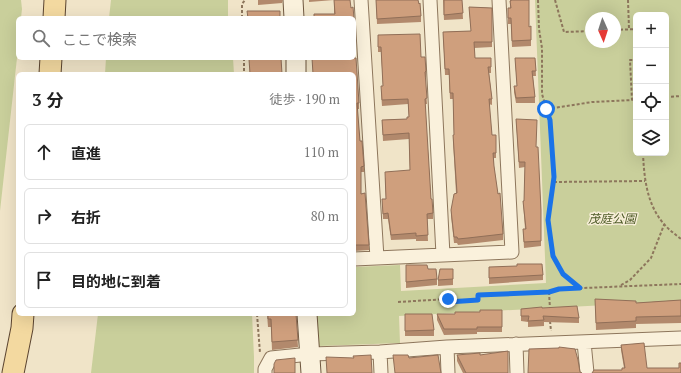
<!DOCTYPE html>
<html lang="ja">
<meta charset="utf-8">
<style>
:root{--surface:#fff;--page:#f2f2f2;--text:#222;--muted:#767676;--line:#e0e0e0}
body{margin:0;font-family:"PT Serif","Noto Sans JP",serif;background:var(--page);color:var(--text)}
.controls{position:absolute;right:12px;top:12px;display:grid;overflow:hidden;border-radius:6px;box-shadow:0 4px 16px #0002}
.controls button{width:36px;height:36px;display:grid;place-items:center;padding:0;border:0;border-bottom:1px solid var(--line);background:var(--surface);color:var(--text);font:20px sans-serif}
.compass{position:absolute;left:585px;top:12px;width:36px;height:36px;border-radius:50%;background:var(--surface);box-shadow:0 4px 16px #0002;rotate:177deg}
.stop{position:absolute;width:12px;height:12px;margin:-9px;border:3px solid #1a73e8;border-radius:50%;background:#fff}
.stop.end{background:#1a73e8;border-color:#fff;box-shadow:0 1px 4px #0008}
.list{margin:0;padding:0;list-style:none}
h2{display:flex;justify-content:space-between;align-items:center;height:52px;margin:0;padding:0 16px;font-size:17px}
h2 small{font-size:13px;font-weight:400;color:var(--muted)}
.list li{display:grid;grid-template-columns:26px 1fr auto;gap:12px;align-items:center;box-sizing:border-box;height:56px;margin:0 8px 8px;padding:0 8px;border:1px solid var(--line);border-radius:6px}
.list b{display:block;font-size:15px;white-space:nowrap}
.list em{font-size:13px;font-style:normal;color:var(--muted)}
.icon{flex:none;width:22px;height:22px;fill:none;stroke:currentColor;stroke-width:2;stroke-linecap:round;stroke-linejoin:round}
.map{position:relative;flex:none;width:681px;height:373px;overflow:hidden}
.search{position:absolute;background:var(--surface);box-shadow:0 4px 16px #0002;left:16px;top:16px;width:340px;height:44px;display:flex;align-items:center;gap:10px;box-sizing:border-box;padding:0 14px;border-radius:6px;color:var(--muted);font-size:15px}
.panel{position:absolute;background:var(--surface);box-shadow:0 4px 16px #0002;left:16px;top:72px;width:340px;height:244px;border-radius:6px}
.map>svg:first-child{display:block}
</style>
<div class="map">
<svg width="681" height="373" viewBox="0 0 681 373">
<rect width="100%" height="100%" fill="#f0e4c8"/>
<path fill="#c9cf9b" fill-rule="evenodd" d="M 0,0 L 21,0 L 22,9 L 21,18 L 18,18 L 18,49 L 0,211 Z
M 111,0 L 228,0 L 228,18 L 109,18 Z
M 535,0 L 681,0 L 681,301 L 399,316 L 400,343 L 319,346 L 316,314 L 354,314 L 354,267 L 400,265 L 401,291 L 546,283 ZM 636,15 L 666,15 L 666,153 L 636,153 ZM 591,18 L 615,18 L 615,42 L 591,42 Z
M 106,58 L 233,58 L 234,74 L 105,74 Z
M 98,314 L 252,314 L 254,357 L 254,373 L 91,373 Z"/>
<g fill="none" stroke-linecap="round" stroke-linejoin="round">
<g stroke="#8d765c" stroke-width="15">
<path id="street" d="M 361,0 L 377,258
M 430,0 L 443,255
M 354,259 L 512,252 L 499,0
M 584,342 L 587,373
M 516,344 L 517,373
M 447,347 L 448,373
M 380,352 L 381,373
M 265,373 L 265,369 L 271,358 L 310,354 L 380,352 L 447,347 L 681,338"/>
</g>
<g stroke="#6f573f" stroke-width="21">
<path id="secondary" d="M 293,0 L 294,18
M 296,58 L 296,74
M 307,314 L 311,373"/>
</g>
<g stroke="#5b4430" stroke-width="23">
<path id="primary" d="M 54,18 L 55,0
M 50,74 L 51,58
M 13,373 L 22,328 L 23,314"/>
</g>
<path stroke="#8d765c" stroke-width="2" stroke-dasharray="3 2" stroke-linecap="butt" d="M 538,0 L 539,29 L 542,48 L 542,94 L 550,120 L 554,177 L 548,220 L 550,243 L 553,257 L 563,274 L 580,288
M 555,0 L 564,32 L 591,31
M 628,0 L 629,29
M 242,18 L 242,4 L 245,0
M 635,29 L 636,51
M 615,30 L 636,29
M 244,58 L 244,74
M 666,97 L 681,96
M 547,109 L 592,102 L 632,100 L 630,60 L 636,60
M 643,153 C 644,178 647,205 664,224 C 669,230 675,234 681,239
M 554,182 L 645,181
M 621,285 L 630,280 L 651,258 L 664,225
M 549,292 L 550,309
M 398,302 L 448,299 L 448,302 L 478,300 L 478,295 L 549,292 L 559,289 L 681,284
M 257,314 L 260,353
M 550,321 L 551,331"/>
<use href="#street" stroke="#faf1dc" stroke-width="13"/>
<use href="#secondary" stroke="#faf1dc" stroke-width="19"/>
<use href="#primary" stroke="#f3d9a0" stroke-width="21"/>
</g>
<path fill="#b2896c" d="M 258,0 L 283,0 L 282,3 L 258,5 Z
M 309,0 L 350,0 L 334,14 L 334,0 L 309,2 Z
M 376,0 L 418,0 L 421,16 L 421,22 L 377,24 Z
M 443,0 L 462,0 L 463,19 L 444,20 Z
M 510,0 L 529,0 L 529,27 L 531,40 L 531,46 L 512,47 L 511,24 L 508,24 L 508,14 L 510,8 Z
M 469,7 L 492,8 L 492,47 L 474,48 L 475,58 L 491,63 L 491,73 L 489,73 L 492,99 L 492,105 L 489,104 L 492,135 L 496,135 L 496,158 L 494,158 L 494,166 L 503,234 L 503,240 L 468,244 L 458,245 L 457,243 L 454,243 L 451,216 L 451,210 L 456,193 L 453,141 L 453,135 L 454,135 L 453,99 L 450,99 L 449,75 L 445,75 L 443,32 L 471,31 Z
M 378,35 L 421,57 L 426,71 L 426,77 L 425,77 L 427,104 L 425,104 L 431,199 L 433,213 L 433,219 L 427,219 L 428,241 L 416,241 L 416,239 L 391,240 L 388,219 L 383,219 L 382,199 L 386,199 L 385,178 L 410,171 L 409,139 L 383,141 L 382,120 L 407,119 L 409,117 L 408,104 L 382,106 L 381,92 L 383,86 L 381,52 L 378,52 Z
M 515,58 L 535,58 L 536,76 L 533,76 L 535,97 L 535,103 L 516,103 L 514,92 L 514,86 L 517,86 Z
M 354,74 L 359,103 L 359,109 L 357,109 L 360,141 L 364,166 L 364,172 L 361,172 L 361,194 L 369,245 L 369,250 L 354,251 Z
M 516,119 L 536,147 L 540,189 L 540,194 L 541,210 L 541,246 L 524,248 L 523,229 L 525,229 L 523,201 L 524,201 L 525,167 L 519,168 Z
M 406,265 L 437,279 L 437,285 L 406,288 Z
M 489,267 L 543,275 L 543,280 L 489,284 Z
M 453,269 L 453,285 L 438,286 L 438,280 Z
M 595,299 L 636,303 L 681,300 L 681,323 L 636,324 L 636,328 L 596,330 Z
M 542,308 L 579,318 L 579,323 L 544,322 L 544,326 L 528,327 L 528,322 L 521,321 L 521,309 Z
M 502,310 L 502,332 L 477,332 L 477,334 L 444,335 L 437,320 L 437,314 L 455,314 Z
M 267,314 L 296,314 L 298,347 L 272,350 L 271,327 L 268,327 Z
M 405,314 L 434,330 L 434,336 L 405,336 Z
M 621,345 L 647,368 L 681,373 L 622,370 L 624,368 L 621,350 Z
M 457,355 L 480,355 L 508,373 L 463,373 L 457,361 Z"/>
<path fill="#cf9f7d" stroke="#916f58" d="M 334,0 L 350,0 L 351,8 L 353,7 L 354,18 L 314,18 L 314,14 L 335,14 Z
M 376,0 L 418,0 L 419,4 L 420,3 L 421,16 L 377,19 Z
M 444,0 L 462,0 L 463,13 L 444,15 Z
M 511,0 L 529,0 L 529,27 L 531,26 L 531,40 L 512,41 L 511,18 L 508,18 L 508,8 L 511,8 L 510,1 L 511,1 Z
M 469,7 L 492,8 L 492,42 L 474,42 L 475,58 L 491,58 L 491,67 L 488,67 L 492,99 L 489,99 L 492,135 L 496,135 L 496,153 L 493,153 L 494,166 L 498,194 L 500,193 L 503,234 L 468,238 L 458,239 L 457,237 L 454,237 L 451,210 L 454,194 L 457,193 L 453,135 L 454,135 L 453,93 L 450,93 L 449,69 L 445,69 L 443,32 L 471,31 Z
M 247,11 L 280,11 L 280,18 L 248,18 Z
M 420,34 L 421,57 L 425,57 L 426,71 L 425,72 L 427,98 L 425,99 L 431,199 L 432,199 L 433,213 L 427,214 L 428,235 L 416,236 L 416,233 L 391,235 L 388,213 L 383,214 L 382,199 L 386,199 L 385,172 L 410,170 L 409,133 L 383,135 L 382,120 L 407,119 L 407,117 L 409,117 L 408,99 L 382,100 L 381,86 L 383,86 L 381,47 L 378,47 L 378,35 Z
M 251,58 L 281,58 L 282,74 L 250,74 L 249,59 L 251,59 Z
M 312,58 L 356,58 L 359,103 L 357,103 L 360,141 L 362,141 L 364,166 L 361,167 L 361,194 L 365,193 L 369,245 L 354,245 L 354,74 L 313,74 Z
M 515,58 L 535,58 L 536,71 L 532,71 L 535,97 L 516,98 L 514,86 L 517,86 Z
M 516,119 L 537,120 L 536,147 L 538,147 L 541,210 L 541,241 L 524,242 L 523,229 L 526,229 L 523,201 L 524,201 L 525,162 L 519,162 Z
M 517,264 L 542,264 L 543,275 L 489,278 L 489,267 L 517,266 Z
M 406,265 L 427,265 L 428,269 L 436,269 L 437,279 L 406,282 Z
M 440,269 L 453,269 L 453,279 L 438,280 Z
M 595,299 L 636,301 L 636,303 L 681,300 L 681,316 L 636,317 L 636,321 L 596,323 Z
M 577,306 L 579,318 L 543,316 L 544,320 L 528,321 L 529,316 L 521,316 L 521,309 L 542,307 L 542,308 Z
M 480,310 L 502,310 L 502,327 L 477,327 L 477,329 L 444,329 L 437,314 L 455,314 L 455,312 L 480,312 Z
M 268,314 L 296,314 L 298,340 L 272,342 L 271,319 L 268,319 Z
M 405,314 L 432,314 L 434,330 L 405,331 Z
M 644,343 L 647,368 L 679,368 L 679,363 L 681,363 L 681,373 L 592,373 L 594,370 L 622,370 L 622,368 L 625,368 L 621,345 Z
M 559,347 L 575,349 L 578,360 L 580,372 L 582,373 L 528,373 L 529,349 L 559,348 Z
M 508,351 L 508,373 L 466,373 L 457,355 L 480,353 L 480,355 Z
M 371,355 L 372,373 L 327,373 L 326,357 L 354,358 L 353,356 Z
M 393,355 L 408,355 L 409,358 L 438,355 L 441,373 L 395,373 Z
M 295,358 L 295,373 L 274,373 L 274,364 L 276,360 Z"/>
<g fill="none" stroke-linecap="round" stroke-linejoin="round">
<path stroke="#1a73e8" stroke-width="5" d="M 448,299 L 448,302 L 478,300 L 478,295 L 549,292 L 559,289 L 580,288 L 563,274 L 553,256 L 548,220 L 554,177 L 550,120 L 546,109"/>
</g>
<g text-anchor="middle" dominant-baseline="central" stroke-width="3" stroke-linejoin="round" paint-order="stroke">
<g font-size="12" font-style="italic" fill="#4d5a26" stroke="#f7eed8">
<text x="612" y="218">茂庭公園</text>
</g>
</g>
</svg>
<div class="controls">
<button>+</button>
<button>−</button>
<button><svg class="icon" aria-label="locate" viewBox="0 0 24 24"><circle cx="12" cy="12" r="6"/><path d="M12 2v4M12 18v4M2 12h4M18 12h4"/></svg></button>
<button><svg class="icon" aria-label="layers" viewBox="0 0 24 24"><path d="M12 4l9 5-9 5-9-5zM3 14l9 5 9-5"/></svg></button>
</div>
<svg class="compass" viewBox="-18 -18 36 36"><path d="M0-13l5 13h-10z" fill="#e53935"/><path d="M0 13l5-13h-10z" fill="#767676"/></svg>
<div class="stop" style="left:546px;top:109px"></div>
<div class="stop end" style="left:448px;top:299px"></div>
<div class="search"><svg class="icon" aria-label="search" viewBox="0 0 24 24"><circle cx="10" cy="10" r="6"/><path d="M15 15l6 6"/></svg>ここで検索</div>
<section class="panel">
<h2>3 分<small>徒歩 · 190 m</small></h2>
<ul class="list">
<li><svg class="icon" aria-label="ahead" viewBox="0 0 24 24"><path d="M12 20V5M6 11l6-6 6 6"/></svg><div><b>直進</b></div><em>110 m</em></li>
<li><svg class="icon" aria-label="right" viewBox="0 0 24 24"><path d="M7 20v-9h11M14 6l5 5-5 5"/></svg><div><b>右折</b></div><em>80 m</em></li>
<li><svg class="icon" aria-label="arrive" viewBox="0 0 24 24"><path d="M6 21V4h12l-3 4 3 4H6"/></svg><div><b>目的地に到着</b></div></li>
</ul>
</section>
</div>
